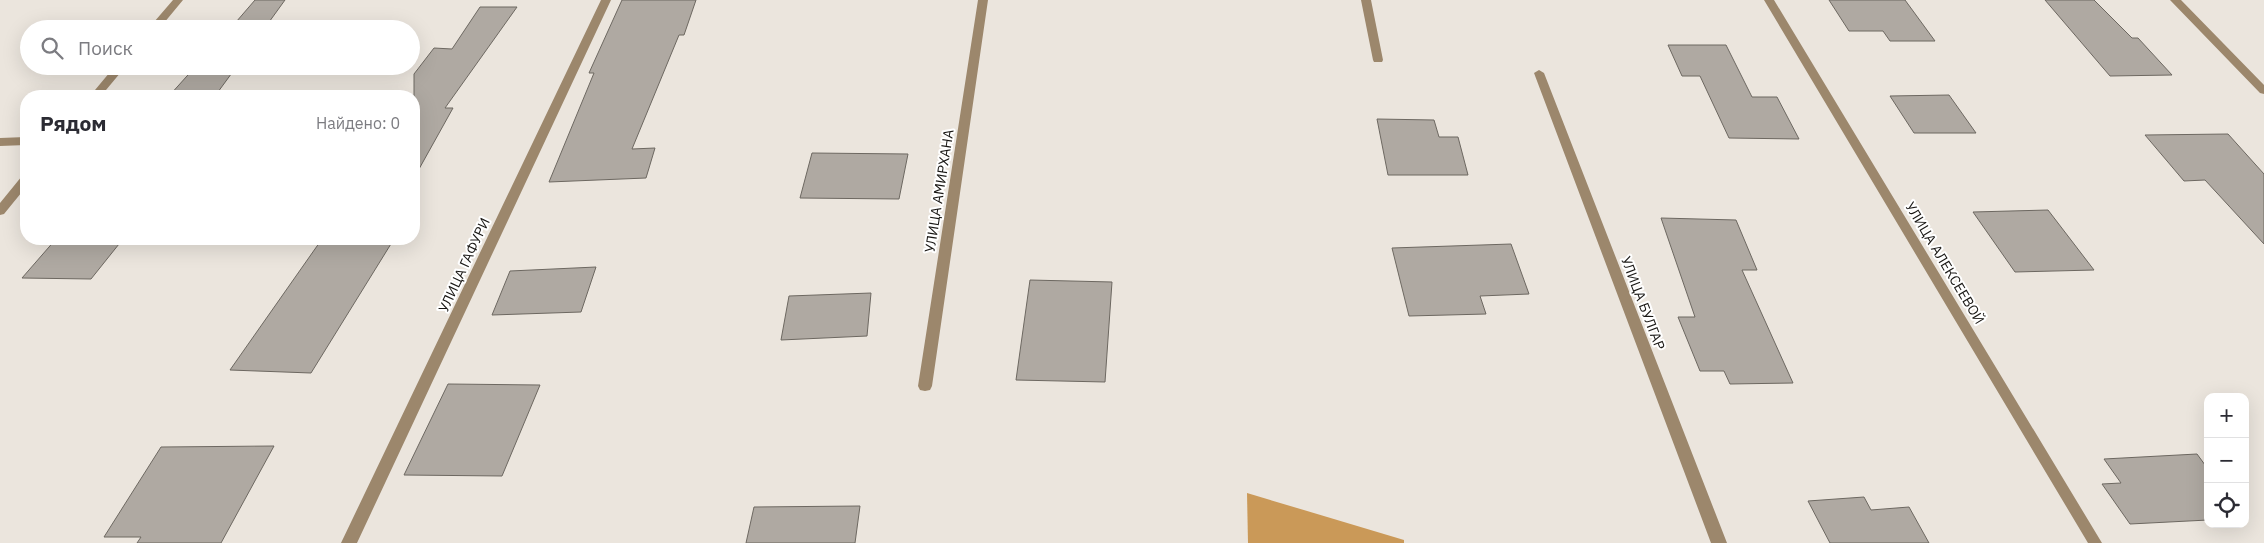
<!DOCTYPE html>
<html lang="ru">
<meta charset="utf-8">
<style>
:root{--surface:#fff;--page:#f2f2f3;--text:#2b2b33;--muted:#7c7c81;--line:#e1e1e2}
body{margin:0;font-family:"IBM Plex Sans",sans-serif;background:var(--page);color:var(--text)}
.controls{position:absolute;right:15px;bottom:15px;display:grid;overflow:hidden;border-radius:10px;box-shadow:0 5px 20px #0002}
.controls button{width:45px;height:45px;display:grid;place-items:center;padding:0;border:0;border-bottom:1px solid var(--line);background:var(--surface);color:var(--text);font:25px sans-serif}
.list{margin:0;padding:0;list-style:none}
h2{display:flex;justify-content:space-between;align-items:center;height:65px;margin:0;padding:0 20px;font-size:21px}
h2 small{font-size:16px;font-weight:400;color:var(--muted)}
.icon{flex:none;width:28px;height:28px;fill:none;stroke:currentColor;stroke-width:2;stroke-linecap:round;stroke-linejoin:round}
.map{position:relative;flex:none;width:2264px;height:543px;overflow:hidden}
.search{position:absolute;background:var(--surface);box-shadow:0 5px 20px #0002;left:20px;top:20px;width:400px;height:55px;display:flex;align-items:center;gap:12px;box-sizing:border-box;padding:0 18px;border-radius:28px;color:var(--muted);font-size:19px}
.panel{position:absolute;background:var(--surface);box-shadow:0 5px 20px #0002;left:20px;top:90px;width:400px;height:155px;border-radius:20px}
.map>svg:first-child{display:block}
</style>
<div class="map">
<svg width="2264" height="543" viewBox="0 0 2264 543">
<rect width="100%" height="100%" fill="#ebe5dd"/>
<path fill="#ca9958" d="M 1247,493 L 1404,540 L 1404,543 L 1248,543 Z"/>
<path fill="#afa9a2" stroke="#6d6861" d="M 255,0 L 285,0 L 264,29 L 230,29 Z
M 622,0 L 696,0 L 684,35 L 679,35 L 632,149 L 655,148 L 646,178 L 549,182 L 594,73 L 589,73 Z
M 1829,0 L 1905,0 L 1935,41 L 1890,41 L 1883,31 L 1849,31 Z
M 2045,0 L 2094,0 L 2132,38 L 2138,38 L 2172,75 L 2110,76 Z
M 480,7 L 517,7 L 445,108 L 453,108 L 414,178 L 414,74 L 434,48 L 452,49 Z
M 1668,45 L 1726,45 L 1752,97 L 1777,97 L 1799,139 L 1729,138 L 1700,76 L 1682,76 Z
M 196,66 L 237,66 L 215,96 L 169,96 Z
M 1949,95 L 1976,133 L 1914,133 L 1890,96 Z
M 1377,119 L 1434,120 L 1439,137 L 1458,137 L 1468,175 L 1388,175 Z
M 2228,134 L 2264,174 L 2264,244 L 2205,180 L 2184,181 L 2145,135 Z
M 812,153 L 908,154 L 899,199 L 800,198 Z
M 2048,210 L 2094,270 L 2015,272 L 1973,212 Z
M 1661,218 L 1736,220 L 1757,270 L 1742,270 L 1793,383 L 1730,384 L 1724,371 L 1700,371 L 1678,317 L 1695,317 Z
M 56,239 L 123,239 L 91,279 L 22,278 Z
M 322,239 L 394,239 L 311,373 L 230,370 Z
M 1511,244 L 1529,294 L 1480,296 L 1486,314 L 1409,316 L 1392,248 Z
M 596,267 L 581,312 L 492,315 L 510,271 Z
M 1030,280 L 1112,282 L 1105,382 L 1016,380 Z
M 871,293 L 867,336 L 781,340 L 789,296 Z
M 448,384 L 540,385 L 502,476 L 404,475 Z
M 274,446 L 221,543 L 137,543 L 141,537 L 104,537 L 161,447 Z
M 2197,454 L 2208,469 L 2208,520 L 2130,524 L 2102,484 L 2121,483 L 2104,459 Z
M 1864,497 L 1871,510 L 1909,507 L 1929,543 L 1830,543 L 1808,501 Z
M 860,506 L 855,543 L 746,543 L 754,507 Z"/>
<g fill="none" stroke-linecap="round" stroke-linejoin="round">
<path fill="#9c876c" fill-rule="evenodd" d="M 173,0 L 183,0 L 159,29 L 148,29 Z
M 601,0 L 611,0 L 357,543 L 341,543 Z
M 978,0 L 988,0 L 932,386 L 930,390 L 925,391 L 920,390 L 918,386 Z
M 1361,0 L 1371,0 L 1383,60 L 1382,62 L 1374,62 L 1373,60 Z
M 1764,0 L 1774,0 L 2102,543 L 2088,543 Z
M 2170,0 L 2181,0 L 2264,85 L 2264,94 L 2260,93 Z
M 115,66 L 126,66 L 101,96 L 90,96 Z
M 1539,70 L 1544,73 L 1727,543 L 1711,543 L 1534,73 Z
M 26,137 L 26,145 L 0,146 L 0,138 Z
M 26,175 L 26,187 L 4,214 L 0,215 L 0,203 L 22,176 Z"/>
</g>
<g text-anchor="middle" dominant-baseline="central" stroke-width="4" stroke-linejoin="round" paint-order="stroke">
<g font-size="14" fill="#181613" stroke="#fff">
<text transform="translate(939 191) rotate(-81)">УЛИЦА АМИРХАНА</text>
<text transform="translate(1945 263) rotate(59)">УЛИЦА АЛЕКСЕЕВОЙ</text>
<text transform="translate(464 265) rotate(-65)">УЛИЦА ГАФУРИ</text>
<text transform="translate(1643 303) rotate(69)">УЛИЦА БУЛГАР</text>
</g>
</g>
</svg>
<div class="controls">
<button>+</button>
<button>−</button>
<button><svg class="icon" aria-label="locate" viewBox="0 0 24 24"><circle cx="12" cy="12" r="6"/><path d="M12 2v4M12 18v4M2 12h4M18 12h4"/></svg></button>
</div>
<div class="search"><svg class="icon" aria-label="search" viewBox="0 0 24 24"><circle cx="10" cy="10" r="6"/><path d="M15 15l6 6"/></svg>Поиск</div>
<section class="panel">
<h2>Рядом<small>Найдено: 0</small></h2>
<ul class="list">
</ul>
</section>
</div>
